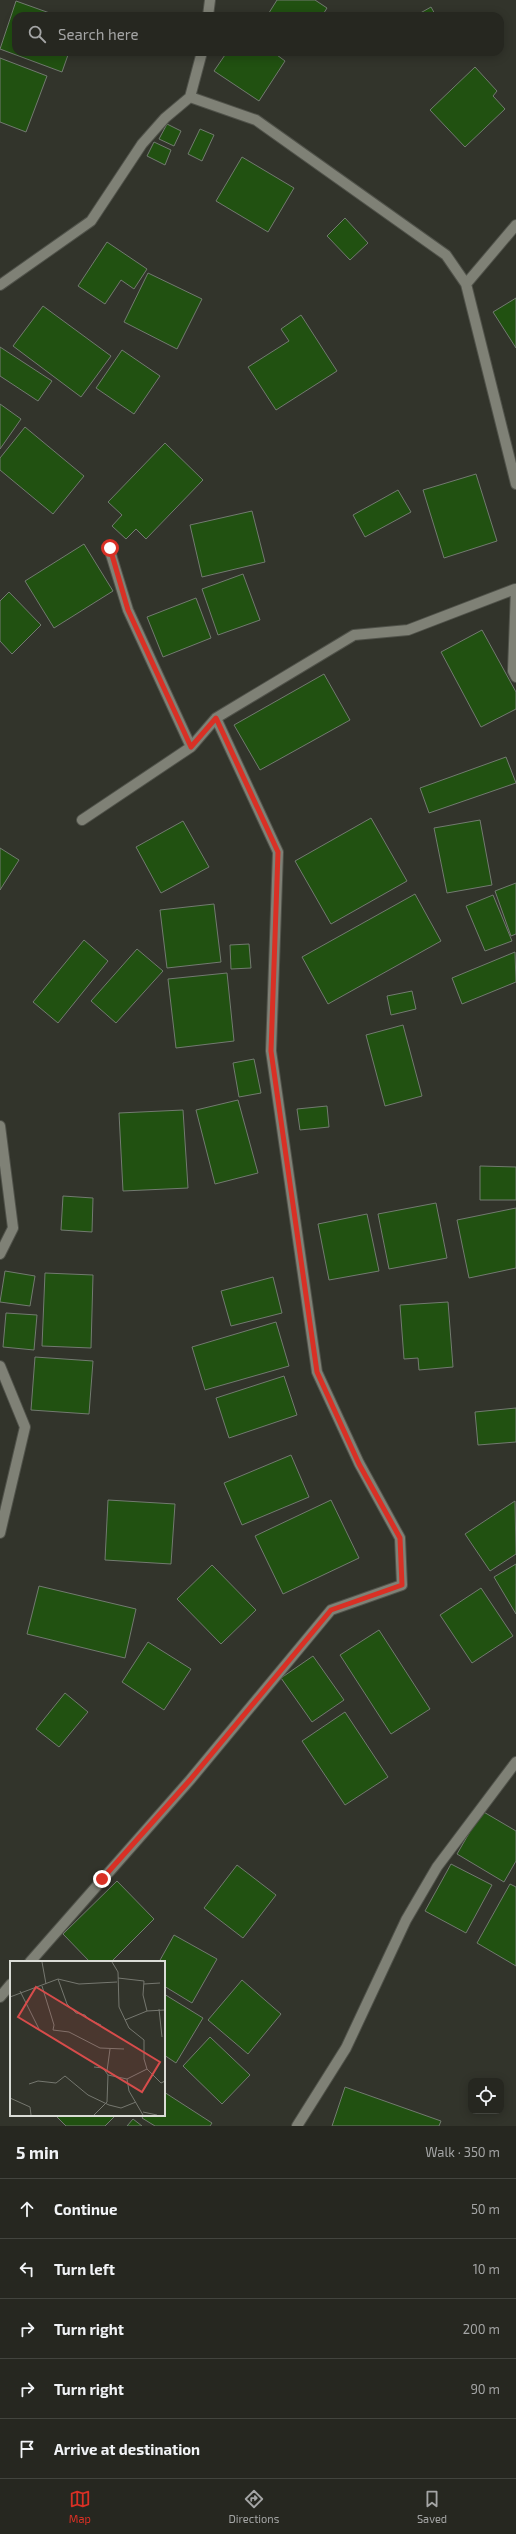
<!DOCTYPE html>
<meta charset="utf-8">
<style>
:root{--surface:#262720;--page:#32332d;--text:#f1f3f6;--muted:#a4a5a5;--line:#42443e;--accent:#d93025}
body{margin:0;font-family:"Exo 2",sans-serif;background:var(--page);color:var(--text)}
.controls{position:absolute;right:12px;bottom:12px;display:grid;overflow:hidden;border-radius:8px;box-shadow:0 2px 10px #0003}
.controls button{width:36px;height:36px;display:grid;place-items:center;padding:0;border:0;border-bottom:1px solid var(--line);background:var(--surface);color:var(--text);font:20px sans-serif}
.stop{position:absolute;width:12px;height:12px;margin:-9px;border:3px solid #d93025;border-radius:50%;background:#fff}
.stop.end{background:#d93025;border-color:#fff;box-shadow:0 1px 4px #0008}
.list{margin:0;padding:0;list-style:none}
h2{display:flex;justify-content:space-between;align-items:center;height:52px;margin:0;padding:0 16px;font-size:17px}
h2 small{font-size:13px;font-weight:400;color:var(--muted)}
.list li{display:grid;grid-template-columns:26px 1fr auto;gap:12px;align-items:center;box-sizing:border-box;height:60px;padding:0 16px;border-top:1px solid var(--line)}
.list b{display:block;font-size:15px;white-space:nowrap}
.list em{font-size:13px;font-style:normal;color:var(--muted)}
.icon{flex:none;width:22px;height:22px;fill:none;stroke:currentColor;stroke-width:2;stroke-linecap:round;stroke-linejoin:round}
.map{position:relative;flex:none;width:516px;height:2126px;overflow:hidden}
.search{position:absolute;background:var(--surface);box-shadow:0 2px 10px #0003;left:12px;right:12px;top:12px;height:44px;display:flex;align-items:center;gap:10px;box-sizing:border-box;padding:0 14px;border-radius:12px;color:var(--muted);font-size:15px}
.sheet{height:352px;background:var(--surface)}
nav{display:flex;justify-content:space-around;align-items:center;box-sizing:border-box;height:56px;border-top:1px solid var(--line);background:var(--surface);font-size:11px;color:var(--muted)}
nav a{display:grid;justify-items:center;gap:2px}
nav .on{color:var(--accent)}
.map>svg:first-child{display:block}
</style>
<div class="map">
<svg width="516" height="2126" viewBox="0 0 516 2126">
<rect width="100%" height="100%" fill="#32342b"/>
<path fill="#215111" stroke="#727a70" d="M 277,0 L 315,0 L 327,8 L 322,16 L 267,16 Z
M 16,1 L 58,16 L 16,16 L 16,52 L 69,52 L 62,72 L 0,49 Z
M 431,7 L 436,16 L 415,16 Z
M 227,52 L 273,52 L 285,61 L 259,101 L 214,71 Z
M 0,58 L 47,76 L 26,132 L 0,122 Z
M 475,67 L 497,91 L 493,96 L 505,109 L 465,147 L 430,110 Z
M 167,124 L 181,131 L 174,146 L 159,139 Z
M 200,129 L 214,135 L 202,161 L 188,154 Z
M 154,142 L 171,150 L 165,165 L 147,156 Z
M 242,157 L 294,188 L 268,232 L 216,201 Z
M 345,218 L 368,243 L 350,260 L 327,236 Z
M 107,242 L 147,269 L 134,289 L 121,280 L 105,304 L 78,286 Z
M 148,273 L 202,299 L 177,349 L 124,322 Z
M 516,298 L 516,348 L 493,312 Z
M 43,306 L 111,356 L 81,397 L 13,346 Z
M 301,315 L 337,371 L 276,410 L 248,367 L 289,341 L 281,329 Z
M 0,347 L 52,381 L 38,401 L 0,376 Z
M 122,350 L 160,376 L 134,414 L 96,388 Z
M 0,404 L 21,419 L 0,449 Z
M 25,427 L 84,476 L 53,514 L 0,470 L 0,458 Z
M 165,443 L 203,480 L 146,539 L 136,529 L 126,539 L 112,526 L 122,515 L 108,502 Z
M 476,474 L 497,541 L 444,558 L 423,490 Z
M 398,490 L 411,512 L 365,537 L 353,515 Z
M 252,511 L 265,562 L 202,577 L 190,525 Z
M 84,544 L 113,591 L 54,628 L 25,581 Z
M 243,574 L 260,620 L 218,635 L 202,589 Z
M 9,592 L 41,625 L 12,654 L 0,641 L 0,601 Z
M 196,598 L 211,638 L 163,657 L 147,617 Z
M 482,630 L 516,692 L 516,709 L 481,727 L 441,652 Z
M 324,674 L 350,720 L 260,770 L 234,725 Z
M 506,757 L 516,783 L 429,813 L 420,788 Z
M 371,818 L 407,881 L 331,924 L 295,861 Z
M 480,820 L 492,885 L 447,893 L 434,828 Z
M 183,821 L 209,867 L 161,893 L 136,847 Z
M 0,848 L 19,860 L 0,890 Z
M 516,883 L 516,934 L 511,936 L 495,891 Z
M 415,894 L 441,941 L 328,1004 L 302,957 Z
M 493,895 L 512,941 L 485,951 L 466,906 Z
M 214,904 L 221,962 L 167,968 L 160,910 Z
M 84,940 L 108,961 L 58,1023 L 33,1002 Z
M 249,944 L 251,968 L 231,969 L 230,945 Z
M 137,949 L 163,971 L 116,1023 L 91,1001 Z
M 515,952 L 516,982 L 462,1004 L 452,978 Z
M 227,973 L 234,1041 L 176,1048 L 168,979 Z
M 412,991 L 416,1009 L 391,1015 L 387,996 Z
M 403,1025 L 422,1096 L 385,1106 L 366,1035 Z
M 254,1059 L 261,1093 L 239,1097 L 233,1063 Z
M 238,1100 L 258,1173 L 215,1184 L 196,1110 Z
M 327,1106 L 329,1127 L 300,1130 L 297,1109 Z
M 183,1110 L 188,1188 L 123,1191 L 119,1113 Z
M 480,1166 L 516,1167 L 516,1200 L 480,1200 Z
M 63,1196 L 93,1198 L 92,1232 L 61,1230 Z
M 436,1203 L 447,1258 L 389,1269 L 378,1214 Z
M 516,1208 L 516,1268 L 469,1278 L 457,1220 Z
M 367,1214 L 379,1271 L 329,1280 L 318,1224 Z
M 5,1271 L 35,1276 L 30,1306 L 0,1302 Z
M 45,1273 L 93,1275 L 91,1348 L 42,1346 Z
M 273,1277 L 282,1313 L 231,1326 L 221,1291 Z
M 448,1302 L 453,1367 L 419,1370 L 418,1358 L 404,1359 L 400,1305 Z
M 6,1313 L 37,1315 L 34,1350 L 3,1347 Z
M 276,1322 L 289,1366 L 205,1390 L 192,1347 Z
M 35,1357 L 93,1361 L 89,1414 L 31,1410 Z
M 284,1376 L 297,1415 L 229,1438 L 216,1398 Z
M 516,1408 L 516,1442 L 478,1445 L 475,1412 Z
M 291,1455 L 309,1497 L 242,1525 L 224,1483 Z
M 108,1500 L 175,1504 L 171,1564 L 105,1560 Z
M 331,1500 L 359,1558 L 283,1594 L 255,1536 Z
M 515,1501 L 516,1554 L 490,1571 L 465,1534 Z
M 516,1564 L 516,1614 L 494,1577 Z
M 212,1565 L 256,1610 L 221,1644 L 177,1599 Z
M 39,1586 L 136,1609 L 125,1658 L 27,1634 Z
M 481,1588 L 513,1636 L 472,1663 L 440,1615 Z
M 379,1630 L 430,1709 L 391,1734 L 340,1655 Z
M 148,1642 L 191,1669 L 164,1710 L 122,1682 Z
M 313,1656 L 344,1700 L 312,1722 L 281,1678 Z
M 65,1693 L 88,1712 L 59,1747 L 36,1729 Z
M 345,1712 L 388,1777 L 345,1805 L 302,1741 Z
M 482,1811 L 516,1831 L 516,1861 L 504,1882 L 457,1854 Z
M 451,1864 L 492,1885 L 466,1933 L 425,1911 Z
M 237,1865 L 276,1895 L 243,1938 L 204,1908 Z
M 117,1881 L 154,1919 L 111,1962 L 90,1962 L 63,1934 Z
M 510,1884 L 516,1887 L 516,1966 L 477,1943 Z
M 174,1935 L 217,1959 L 192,2003 L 164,1986 L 164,1962 L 159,1962 Z
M 242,1980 L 281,2014 L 248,2054 L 208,2020 Z
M 164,1994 L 203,2018 L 176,2063 L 164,2055 Z
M 210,2037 L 250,2075 L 222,2104 L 183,2066 Z
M 345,2087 L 441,2121 L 439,2126 L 332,2126 Z
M 164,2092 L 212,2123 L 210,2126 L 155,2126 L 142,2118 L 144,2115 L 164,2115 Z
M 55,2115 L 116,2115 L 105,2126 L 66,2126 Z
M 133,2119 L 142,2126 L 127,2126 Z"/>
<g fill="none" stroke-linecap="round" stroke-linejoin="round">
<g stroke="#50524a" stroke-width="12">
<path id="street" d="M 208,16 L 210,0
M 190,97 L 202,52
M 466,284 L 516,484
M 0,285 L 91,221 L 142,144 L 165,118 L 190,97 L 256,120 L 446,255 L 466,284 L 516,225
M 516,589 L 513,671 L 516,677
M 216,718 L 354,635 L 408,630 L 515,589
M 82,820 L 191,747
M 0,1126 L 13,1228 L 0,1254
M 0,1366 L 25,1427 L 0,1533
M 30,1962 L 190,1780 L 331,1610 L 402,1585 L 400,1538 L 359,1463 L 317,1372 L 271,1051 L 278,852 L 216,718 L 191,747 L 128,610 L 109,548
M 0,1997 L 11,1984
M 297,2126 L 346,2048 L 406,1920 L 437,1867 L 516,1762"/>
</g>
<use href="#street" stroke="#7f8176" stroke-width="10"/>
</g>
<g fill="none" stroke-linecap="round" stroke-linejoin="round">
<path stroke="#d93025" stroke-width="5" d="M 102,1879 L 190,1780 L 331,1610 L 402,1585 L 400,1538 L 359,1464 L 317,1372 L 271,1051 L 278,852 L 216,718 L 191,747 L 128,610 L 110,548"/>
</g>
<g transform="translate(10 1961)">
<rect width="155" height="155" fill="#32342b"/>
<path fill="none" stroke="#75776f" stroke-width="1" d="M 32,1 L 36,23M 102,1 L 108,11 L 109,46 L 119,67 L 134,79 L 134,98 L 137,108 L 117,118 L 119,130 L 133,154M 108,17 L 134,20 L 133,34 L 137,50M 48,18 L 57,43 L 66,52 L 75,54 L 78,58 L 91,64M 134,23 L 150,22M 32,25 L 44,64 L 43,69 L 59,71 L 90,87 L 114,88M 10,30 L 30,70M 0,36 L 48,18 L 69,23 L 107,21M 149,48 L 152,76M 115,59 L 137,50 L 155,49M 84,106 L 93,107 L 98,114 L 117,118M 137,108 L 151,122 L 155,120M 97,110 L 100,88M 19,123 L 28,120 L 46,122 L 55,115 L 78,134 L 99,144 L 111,147 L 126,141M 0,137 L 20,146 L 21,154M 133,151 L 147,154M 84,154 L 97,141 L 98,114"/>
<path fill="#d74c4b" fill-opacity="0.15" stroke="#d74c4b" stroke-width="2" d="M 26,26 L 150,101 L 132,131 L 8,56 Z"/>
<rect width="155" height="155" fill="none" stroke="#dadcd6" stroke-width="2"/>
</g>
</svg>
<div class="controls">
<button><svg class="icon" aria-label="locate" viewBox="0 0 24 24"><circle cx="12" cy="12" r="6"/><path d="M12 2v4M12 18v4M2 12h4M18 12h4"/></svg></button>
</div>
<div class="stop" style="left:110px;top:548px"></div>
<div class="stop end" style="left:102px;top:1879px"></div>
<div class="search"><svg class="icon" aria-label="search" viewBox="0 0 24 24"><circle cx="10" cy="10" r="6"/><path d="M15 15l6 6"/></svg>Search here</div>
</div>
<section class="sheet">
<h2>5 min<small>Walk · 350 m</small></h2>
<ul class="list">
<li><svg class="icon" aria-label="ahead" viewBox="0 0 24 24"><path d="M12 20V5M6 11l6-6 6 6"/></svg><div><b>Continue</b></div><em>50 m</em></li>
<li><svg class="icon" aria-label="left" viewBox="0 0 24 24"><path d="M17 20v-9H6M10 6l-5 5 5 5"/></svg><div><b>Turn left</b></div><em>10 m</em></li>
<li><svg class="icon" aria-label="right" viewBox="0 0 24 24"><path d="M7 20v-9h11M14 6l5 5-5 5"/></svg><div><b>Turn right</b></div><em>200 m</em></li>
<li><svg class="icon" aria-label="right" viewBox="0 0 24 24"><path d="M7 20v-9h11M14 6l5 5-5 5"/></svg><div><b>Turn right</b></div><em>90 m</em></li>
<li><svg class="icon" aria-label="arrive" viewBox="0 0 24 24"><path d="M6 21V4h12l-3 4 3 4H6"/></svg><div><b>Arrive at destination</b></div></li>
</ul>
</section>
<nav>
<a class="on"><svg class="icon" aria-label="map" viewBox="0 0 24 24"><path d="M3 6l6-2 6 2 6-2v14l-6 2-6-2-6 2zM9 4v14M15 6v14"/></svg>Map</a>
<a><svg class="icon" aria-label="directions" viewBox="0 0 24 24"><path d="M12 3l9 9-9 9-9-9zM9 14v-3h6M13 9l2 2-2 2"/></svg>Directions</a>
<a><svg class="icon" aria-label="saved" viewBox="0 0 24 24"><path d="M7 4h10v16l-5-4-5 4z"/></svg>Saved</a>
</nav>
